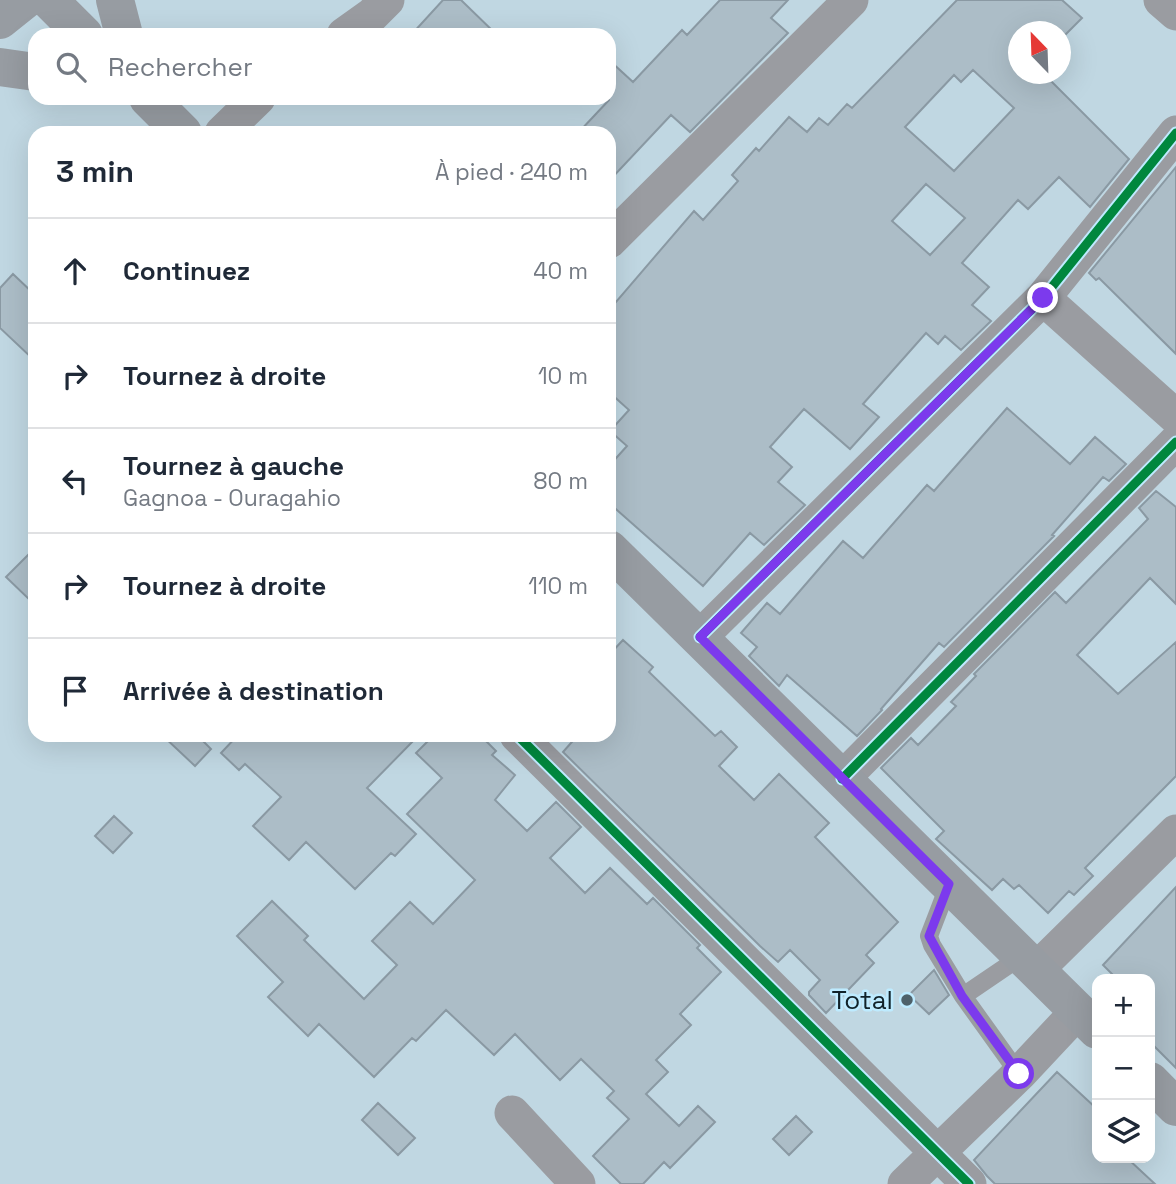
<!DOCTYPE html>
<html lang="fr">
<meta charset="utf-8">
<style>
:root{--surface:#fff;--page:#f6f6f7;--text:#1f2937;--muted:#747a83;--line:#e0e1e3}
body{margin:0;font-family:"Space Grotesk",sans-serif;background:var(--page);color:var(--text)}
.controls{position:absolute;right:21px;bottom:21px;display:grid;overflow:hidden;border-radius:14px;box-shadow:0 7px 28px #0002}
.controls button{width:63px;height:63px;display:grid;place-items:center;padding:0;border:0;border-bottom:2px solid var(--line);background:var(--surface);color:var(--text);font:35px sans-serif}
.compass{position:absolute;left:1008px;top:21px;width:63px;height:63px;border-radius:50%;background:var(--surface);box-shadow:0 7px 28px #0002;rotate:337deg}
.stop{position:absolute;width:21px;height:21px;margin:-16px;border:5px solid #7c3aed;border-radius:50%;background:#fff}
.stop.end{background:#7c3aed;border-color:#fff;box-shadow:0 2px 7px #0008}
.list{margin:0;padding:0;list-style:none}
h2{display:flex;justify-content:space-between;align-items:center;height:91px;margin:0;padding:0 28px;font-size:30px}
h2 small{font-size:23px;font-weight:400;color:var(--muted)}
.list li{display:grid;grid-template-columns:46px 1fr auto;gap:21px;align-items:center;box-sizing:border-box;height:105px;padding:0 28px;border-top:2px solid var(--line)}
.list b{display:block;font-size:26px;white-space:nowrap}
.list p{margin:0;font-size:23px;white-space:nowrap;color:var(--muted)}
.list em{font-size:23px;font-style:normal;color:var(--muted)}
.icon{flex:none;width:38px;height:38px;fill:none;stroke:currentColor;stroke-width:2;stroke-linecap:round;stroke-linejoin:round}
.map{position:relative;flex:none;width:1176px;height:1184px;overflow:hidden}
.search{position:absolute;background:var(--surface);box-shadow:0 7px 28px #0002;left:28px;top:28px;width:588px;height:77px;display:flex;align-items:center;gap:18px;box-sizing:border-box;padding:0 24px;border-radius:21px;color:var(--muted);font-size:26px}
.panel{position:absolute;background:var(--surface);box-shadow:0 7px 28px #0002;left:28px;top:126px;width:588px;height:616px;border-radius:21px}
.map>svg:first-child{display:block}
</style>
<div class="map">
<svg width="1176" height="1184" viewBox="0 0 1176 1184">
<rect width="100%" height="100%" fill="#c0d7e2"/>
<path fill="#acbdc7" stroke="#8a99a3" stroke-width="2" fill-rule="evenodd" d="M 443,0 L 461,0 L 497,35 L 411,35 Z
M 720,0 L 788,0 L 771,18 L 788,33 L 690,132 L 671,115 L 609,181 L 609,133 L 578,133 L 609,100 L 609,60 L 633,82 L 682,30 L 687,35 Z
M 957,0 L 1062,0 L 1082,18 L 1060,40 L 1060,32 L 1018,32 L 1018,74 L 1044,74 L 1129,159 L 1090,207 L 1059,177 L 1028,209 L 1018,200 L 962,263 L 989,287 L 972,305 L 991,321 L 961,350 L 945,336 L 938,344 L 926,333 L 863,404 L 879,417 L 850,449 L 804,409 L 770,447 L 792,467 L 778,482 L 805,505 L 764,545 L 750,533 L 703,586 L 609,503 L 609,466 L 627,446 L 610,431 L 629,410 L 609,392 L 609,310 L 694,211 L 703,220 L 738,181 L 732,175 L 756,148 L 759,151 L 789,117 L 807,132 L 819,118 L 828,125 L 847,104 L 852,108 ZM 973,70 L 1014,108 L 954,171 L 905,127 L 954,75 L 961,82 ZM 926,184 L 965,218 L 930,255 L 892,221 Z
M 1176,167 L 1176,354 L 1099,278 L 1096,280 L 1089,273 Z
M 13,274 L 35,295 L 35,361 L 0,328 L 0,288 Z
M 1007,408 L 1070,464 L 1095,437 L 1126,464 L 1109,481 L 1103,477 L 1052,535 L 1054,536 L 944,647 L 939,643 L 881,709 L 882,710 L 857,736 L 787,675 L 779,686 L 749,656 L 757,647 L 741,633 L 767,603 L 780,614 L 843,541 L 863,558 L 927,485 L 934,491 Z
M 1156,491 L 1176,507 L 1176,604 L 1150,578 L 1077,655 L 1118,694 L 1176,642 L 1176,776 L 1085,868 L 1093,876 L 1074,895 L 1069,891 L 1048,913 L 1019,885 L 1014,889 L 1003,879 L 992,890 L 936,839 L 944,831 L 881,768 L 911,738 L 918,745 L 956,706 L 951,702 L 976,676 L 974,674 L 1055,592 L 1066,603 L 1148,519 L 1139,508 Z
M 35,548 L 35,605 L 6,577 Z
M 623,640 L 653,667 L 649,672 L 715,736 L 721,731 L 737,747 L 719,766 L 754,800 L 779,774 L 829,823 L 815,837 L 898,922 L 866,955 L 874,963 L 826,1013 L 809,995 L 809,992 L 820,980 L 790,950 L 778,962 L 760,946 L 563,752 L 578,735 L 609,735 L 609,655 Z
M 162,735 L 197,735 L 211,749 L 195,766 Z
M 238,735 L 419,735 L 367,788 L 416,834 L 395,856 L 391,853 L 355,889 L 306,842 L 289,860 L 253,826 L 281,797 L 245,764 L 239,770 L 221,753 Z
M 434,735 L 480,735 L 496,751 L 492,755 L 515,775 L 495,800 L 527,831 L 556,802 L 581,827 L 550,858 L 585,893 L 610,868 L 647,904 L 653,898 L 700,945 L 697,948 L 721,972 L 680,1014 L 691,1025 L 656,1060 L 668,1072 L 646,1094 L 679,1126 L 698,1106 L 715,1122 L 670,1168 L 664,1162 L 643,1184 L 621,1184 L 593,1156 L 629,1119 L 607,1098 L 614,1091 L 581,1059 L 560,1080 L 515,1034 L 494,1055 L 446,1010 L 416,1041 L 412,1038 L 374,1077 L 319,1024 L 308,1036 L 268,997 L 283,982 L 237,936 L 272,901 L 308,936 L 304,940 L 364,999 L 397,965 L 372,941 L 410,902 L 433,924 L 475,880 L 407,814 L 442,778 L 416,753 Z
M 114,816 L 132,833 L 113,853 L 95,836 Z
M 1176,887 L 1176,1068 L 1150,1042 L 1150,979 L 1117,979 L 1103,965 Z
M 934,970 L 949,995 L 929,1014 L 909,995 Z
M 1057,1072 L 1097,1109 L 1097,1158 L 1127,1158 L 1155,1184 L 995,1184 L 987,1176 L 974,1160 Z
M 378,1103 L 415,1138 L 398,1155 L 362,1120 Z
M 796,1116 L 812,1132 L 789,1155 L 773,1139 Z"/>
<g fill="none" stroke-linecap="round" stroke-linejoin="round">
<path stroke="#9a9ca1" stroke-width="18" d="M 949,884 L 929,936 L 932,945 L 963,996 L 1019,1074
M 963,996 L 1022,956"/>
<path stroke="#9a9ca1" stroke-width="35" d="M 1161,0 L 1176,13
M 344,35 L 372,15 L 387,0
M 222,133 L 258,98
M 609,241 L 851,0
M 1043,298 L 1176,417
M 700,637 L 1043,298 L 1176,133
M 517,735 L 969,1184
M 842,779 L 1176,442
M 1036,970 L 1176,832
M 512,1113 L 578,1184
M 905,1184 L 1019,1074 L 1078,1011"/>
<path stroke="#979ca2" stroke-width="38" d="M 49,0 L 84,35
M 115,0 L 124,35
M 0,20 L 25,0
M 0,67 L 35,72
M 148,98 L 183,133
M 609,549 L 1097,1030
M 1150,1081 L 1176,1107"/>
<g stroke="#beebff" stroke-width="13">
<path id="cycleway" d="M 700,637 L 1043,298 L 1176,133
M 517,735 L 969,1184
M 842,779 L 1176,442"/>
</g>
<use href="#cycleway" stroke="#00873e" stroke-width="9"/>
</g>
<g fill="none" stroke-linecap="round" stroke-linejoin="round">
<path stroke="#7c3aed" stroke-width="9" d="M 1019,1074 L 962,996 L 929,936 L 949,884 L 700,637 L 1043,298"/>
</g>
<circle fill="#4e616a" stroke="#beebff" stroke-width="2.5" cx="907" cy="1000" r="7"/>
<g text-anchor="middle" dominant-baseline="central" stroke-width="5" stroke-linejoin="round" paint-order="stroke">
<g font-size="26" fill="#112229" stroke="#beebff" text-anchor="end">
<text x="893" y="1000">Total</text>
</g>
</g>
</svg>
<div class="controls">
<button>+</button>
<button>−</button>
<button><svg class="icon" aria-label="layers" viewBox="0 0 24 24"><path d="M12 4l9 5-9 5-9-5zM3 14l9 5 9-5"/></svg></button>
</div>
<svg class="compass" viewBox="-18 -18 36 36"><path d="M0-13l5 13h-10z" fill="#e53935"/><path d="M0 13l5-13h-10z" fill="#747a83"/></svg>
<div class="stop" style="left:1019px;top:1074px"></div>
<div class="stop end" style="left:1043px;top:298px"></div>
<div class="search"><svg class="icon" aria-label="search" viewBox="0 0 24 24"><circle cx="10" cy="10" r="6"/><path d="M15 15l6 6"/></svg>Rechercher</div>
<section class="panel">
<h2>3 min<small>À pied · 240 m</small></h2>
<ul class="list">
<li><svg class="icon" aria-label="ahead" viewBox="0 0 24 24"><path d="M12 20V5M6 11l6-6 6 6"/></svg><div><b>Continuez</b></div><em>40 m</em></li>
<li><svg class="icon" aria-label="right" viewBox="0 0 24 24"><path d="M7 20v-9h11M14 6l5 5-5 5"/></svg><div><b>Tournez à droite</b></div><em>10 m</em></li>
<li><svg class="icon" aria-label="left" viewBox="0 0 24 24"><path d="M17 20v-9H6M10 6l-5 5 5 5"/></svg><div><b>Tournez à gauche</b><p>Gagnoa - Ouragahio</p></div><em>80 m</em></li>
<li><svg class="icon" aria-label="right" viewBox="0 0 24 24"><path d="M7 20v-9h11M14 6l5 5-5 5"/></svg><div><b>Tournez à droite</b></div><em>110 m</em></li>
<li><svg class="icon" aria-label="arrive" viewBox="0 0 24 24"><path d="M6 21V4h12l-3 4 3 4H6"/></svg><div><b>Arrivée à destination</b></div></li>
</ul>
</section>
</div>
